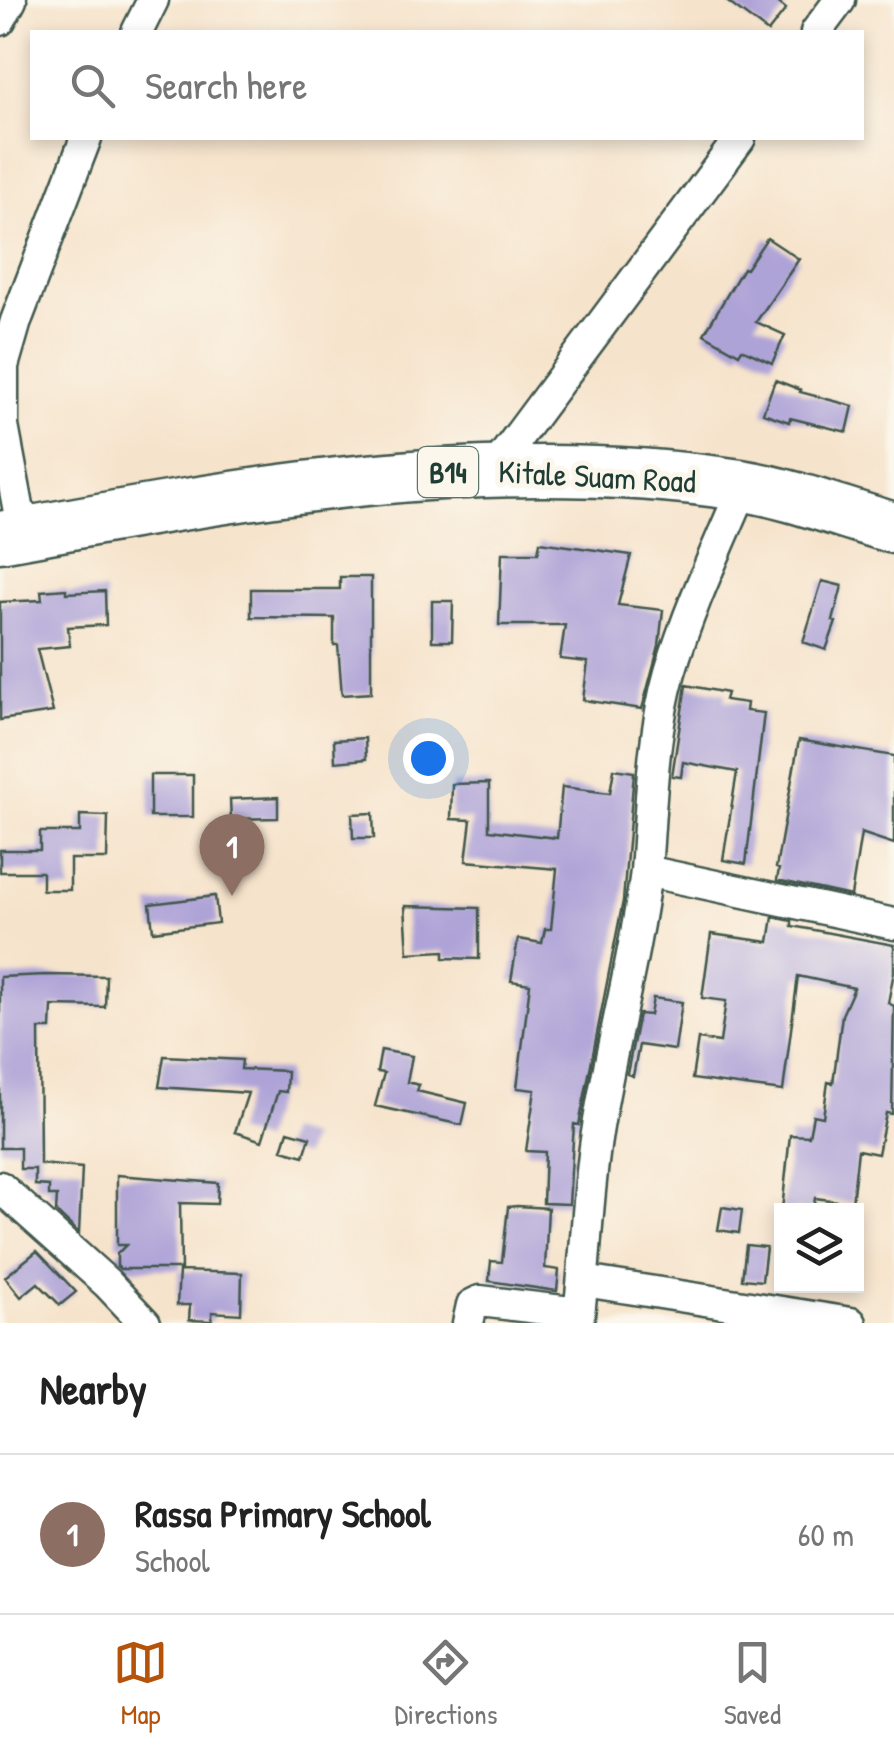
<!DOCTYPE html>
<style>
:root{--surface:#fff;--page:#f6f6f6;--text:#222;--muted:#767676;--line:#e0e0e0;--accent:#b45309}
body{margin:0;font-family:"Patrick Hand",sans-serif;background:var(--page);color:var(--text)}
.controls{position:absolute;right:30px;bottom:30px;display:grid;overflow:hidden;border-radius:0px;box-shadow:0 5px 15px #0003}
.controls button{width:90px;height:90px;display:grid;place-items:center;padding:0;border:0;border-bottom:2px solid var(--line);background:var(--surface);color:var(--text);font:50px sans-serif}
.you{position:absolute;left:428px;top:758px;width:35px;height:35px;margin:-25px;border:8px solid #fff;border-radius:50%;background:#1a73e8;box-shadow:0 0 0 15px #1a73e833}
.badge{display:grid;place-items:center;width:65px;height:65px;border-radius:50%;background:var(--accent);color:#fff;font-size:32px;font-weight:700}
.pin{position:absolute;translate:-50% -82px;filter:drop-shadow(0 2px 5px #0008)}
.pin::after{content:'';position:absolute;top:52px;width:35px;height:30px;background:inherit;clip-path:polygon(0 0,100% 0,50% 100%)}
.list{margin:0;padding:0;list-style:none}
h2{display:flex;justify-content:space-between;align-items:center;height:130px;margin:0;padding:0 40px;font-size:42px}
h2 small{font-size:32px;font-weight:400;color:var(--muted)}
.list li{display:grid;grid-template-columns:65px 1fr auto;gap:30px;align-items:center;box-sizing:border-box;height:160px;padding:0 40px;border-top:2px solid var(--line)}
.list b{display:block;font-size:38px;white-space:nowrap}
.list p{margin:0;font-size:32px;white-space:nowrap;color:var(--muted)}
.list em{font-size:32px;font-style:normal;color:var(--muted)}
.icon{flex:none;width:55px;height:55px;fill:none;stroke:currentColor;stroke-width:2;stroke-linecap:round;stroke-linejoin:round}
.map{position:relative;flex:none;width:894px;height:1323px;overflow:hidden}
.search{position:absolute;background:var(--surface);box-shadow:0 5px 15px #0003;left:30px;right:30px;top:30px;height:110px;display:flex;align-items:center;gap:25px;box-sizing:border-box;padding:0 35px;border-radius:0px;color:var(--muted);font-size:38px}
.sheet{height:290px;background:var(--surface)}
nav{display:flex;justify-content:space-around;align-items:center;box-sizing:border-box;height:140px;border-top:2px solid var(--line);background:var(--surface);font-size:28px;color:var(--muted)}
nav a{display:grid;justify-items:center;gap:5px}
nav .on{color:var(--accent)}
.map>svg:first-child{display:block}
</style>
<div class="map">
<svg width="894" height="1323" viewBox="0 0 894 1323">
<rect width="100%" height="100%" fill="#fbf7ec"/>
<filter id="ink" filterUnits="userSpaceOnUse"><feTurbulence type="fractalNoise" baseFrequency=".01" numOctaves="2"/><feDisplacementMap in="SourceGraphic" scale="20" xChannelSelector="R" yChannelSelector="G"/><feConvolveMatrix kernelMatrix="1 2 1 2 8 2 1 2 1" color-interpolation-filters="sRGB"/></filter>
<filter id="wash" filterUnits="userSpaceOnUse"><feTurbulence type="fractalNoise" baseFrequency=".0048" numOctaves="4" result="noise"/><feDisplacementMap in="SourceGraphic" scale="40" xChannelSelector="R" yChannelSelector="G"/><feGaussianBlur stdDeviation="2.25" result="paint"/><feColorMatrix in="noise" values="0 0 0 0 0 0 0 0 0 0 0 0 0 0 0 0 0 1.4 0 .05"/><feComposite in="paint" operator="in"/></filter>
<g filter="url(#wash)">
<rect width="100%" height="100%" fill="#f6e3cb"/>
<g id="blocks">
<path fill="#aea3d7" d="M 725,0 L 775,0 L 786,9 L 768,32 Z
M 767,238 L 799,259 L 756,322 L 785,335 L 772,363 L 742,349 L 739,354 L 704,334 L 743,268 L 746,269 Z
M 775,380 L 801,390 L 800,392 L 853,406 L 847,432 L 790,418 L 789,422 L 763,413 Z
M 540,542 L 631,555 L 618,605 L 663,610 L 659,645 L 642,709 L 583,700 L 588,662 L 560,659 L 565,625 L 499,625 L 502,553 L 538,553 Z
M 340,577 L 371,577 L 371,693 L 342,695 L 338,645 L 334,645 L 334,618 L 251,617 L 251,589 L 340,589 Z
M 822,581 L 842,586 L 833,621 L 836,622 L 826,650 L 803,642 Z
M 66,589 L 66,593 L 105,591 L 106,625 L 68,627 L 70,646 L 37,649 L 53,712 L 0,720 L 0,602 L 42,600 L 41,591 Z
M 432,601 L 453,601 L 452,641 L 432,641 Z
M 686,685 L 727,693 L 725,700 L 747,703 L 746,711 L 764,713 L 746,864 L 723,860 L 737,772 L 683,762 L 681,777 L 672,776 Z
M 365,738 L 366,759 L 335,762 L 334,740 Z
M 799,740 L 894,756 L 894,844 L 861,833 L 851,896 L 777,880 L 779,869 L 776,868 Z
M 614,769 L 634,772 L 623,901 L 579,1125 L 574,1124 L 569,1204 L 543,1203 L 545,1152 L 526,1151 L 535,1090 L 517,1088 L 530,984 L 511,981 L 518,939 L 542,943 L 545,929 L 551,929 L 557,869 L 466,861 L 471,820 L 451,819 L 452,784 L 489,783 L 489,830 L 557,838 L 562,787 L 610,793 Z
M 150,775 L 193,775 L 193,817 L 150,817 Z
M 278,797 L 278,818 L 231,819 L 230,799 Z
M 373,813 L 374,838 L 353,838 L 352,814 Z
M 80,815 L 108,816 L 107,859 L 70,859 L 70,890 L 42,890 L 42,872 L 0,872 L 0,850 L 40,850 L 40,832 L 80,832 Z
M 215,896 L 218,923 L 153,931 L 150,904 Z
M 405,906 L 479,908 L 479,959 L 444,958 L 444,951 L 408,953 Z
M 773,917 L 792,921 L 792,926 L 894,945 L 894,972 L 888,1003 L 894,1006 L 892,1114 L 886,1113 L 878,1154 L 858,1150 L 852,1203 L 815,1198 L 813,1210 L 782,1210 L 790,1135 L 809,1136 L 813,1115 L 823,1117 L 828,1082 L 833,1083 L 842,1015 L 854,988 L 798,976 L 783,1091 L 692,1079 L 698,1039 L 720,1042 L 726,1001 L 702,998 L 711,934 L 769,942 Z
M 46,975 L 106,976 L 105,1007 L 52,1006 L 51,1029 L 39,1029 L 40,1164 L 82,1168 L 79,1233 L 56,1212 L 57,1196 L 49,1196 L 49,1186 L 35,1185 L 35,1169 L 20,1169 L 20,1148 L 0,1148 L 0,977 Z
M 653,998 L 682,1002 L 675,1050 L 639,1045 L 633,1076 L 627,1074 L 639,1014 L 650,1015 Z
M 381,1050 L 412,1056 L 407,1082 L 419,1085 L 417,1091 L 467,1103 L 462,1125 L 375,1106 L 384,1073 L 377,1072 Z
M 164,1056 L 242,1060 L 241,1069 L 287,1071 L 286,1092 L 278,1091 L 262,1141 L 235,1132 L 248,1093 L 159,1087 Z
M 288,1131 L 310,1137 L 304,1156 L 282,1150 Z
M 117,1175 L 218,1183 L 217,1204 L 180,1203 L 181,1269 L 120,1269 L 117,1266 L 117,1254 L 126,1245 L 117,1245 Z
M 517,1206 L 548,1208 L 545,1268 L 559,1270 L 557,1291 L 489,1281 L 491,1261 L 502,1262 L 508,1207 Z
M 722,1207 L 742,1210 L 739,1233 L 718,1230 Z
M 746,1245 L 766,1247 L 762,1281 L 742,1279 Z
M 37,1251 L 76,1292 L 60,1305 L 38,1283 L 21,1297 L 5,1277 Z
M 179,1271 L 242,1273 L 241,1314 L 212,1312 L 212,1321 L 189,1320 L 190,1305 L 177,1305 Z"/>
</g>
</g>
<g filter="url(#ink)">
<use href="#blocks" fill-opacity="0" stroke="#3f564b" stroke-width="2.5"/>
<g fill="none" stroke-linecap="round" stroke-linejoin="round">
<g stroke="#3f564b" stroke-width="35">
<path id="minor" d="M 0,20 L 11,0
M 137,32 L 153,0
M 816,32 L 840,0
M 494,469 L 740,138
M 744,486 C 718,547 689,608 670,672 C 652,735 651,805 646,871 L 894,924
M 23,533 L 3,426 L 3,366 L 16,321 L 86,138
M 0,1187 L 107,1283 L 145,1323
M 584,1281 L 851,1323
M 468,1323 L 472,1305 L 480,1301 L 579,1313
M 578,1323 C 586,1260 587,1196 597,1133 C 611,1045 635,959 646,871"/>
</g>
<g stroke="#3f564b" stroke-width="55">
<path id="trunk" d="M 0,537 C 244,492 491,447 740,485 C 791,493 844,514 894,528"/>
</g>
<use href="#minor" stroke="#fff" stroke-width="30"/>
<use href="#trunk" stroke="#fff" stroke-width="50"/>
</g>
</g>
<g text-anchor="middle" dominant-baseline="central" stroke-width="10" stroke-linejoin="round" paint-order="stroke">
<rect fill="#fbf7ec" stroke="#61756b" stroke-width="2.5" x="418" y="447" width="60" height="50" rx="8"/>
<g font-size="30" font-weight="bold" fill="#1f3d34">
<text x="448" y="472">B14</text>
</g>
<g font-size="32" fill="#1f3d34" stroke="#fbf7ec">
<text transform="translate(597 476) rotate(3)">Kitale Suam Road</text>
</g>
</g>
</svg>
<div class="controls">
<button><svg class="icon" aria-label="layers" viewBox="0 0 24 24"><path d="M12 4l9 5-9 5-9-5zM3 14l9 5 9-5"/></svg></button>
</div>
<div class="you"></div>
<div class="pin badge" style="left:232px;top:896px;background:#8d6e63">1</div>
<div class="search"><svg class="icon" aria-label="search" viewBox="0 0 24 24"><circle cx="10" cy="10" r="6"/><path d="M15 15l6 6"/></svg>Search here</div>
</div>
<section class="sheet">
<h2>Nearby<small></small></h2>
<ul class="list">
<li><span class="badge" style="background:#8d6e63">1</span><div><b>Rassa Primary School</b><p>School</p></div><em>60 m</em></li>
</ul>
</section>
<nav>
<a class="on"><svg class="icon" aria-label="map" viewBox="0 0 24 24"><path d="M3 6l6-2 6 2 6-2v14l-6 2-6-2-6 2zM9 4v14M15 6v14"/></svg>Map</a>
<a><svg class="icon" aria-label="directions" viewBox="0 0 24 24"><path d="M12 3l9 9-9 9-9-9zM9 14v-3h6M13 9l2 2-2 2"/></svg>Directions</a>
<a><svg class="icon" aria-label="saved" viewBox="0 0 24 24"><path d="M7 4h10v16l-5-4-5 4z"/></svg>Saved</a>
</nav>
